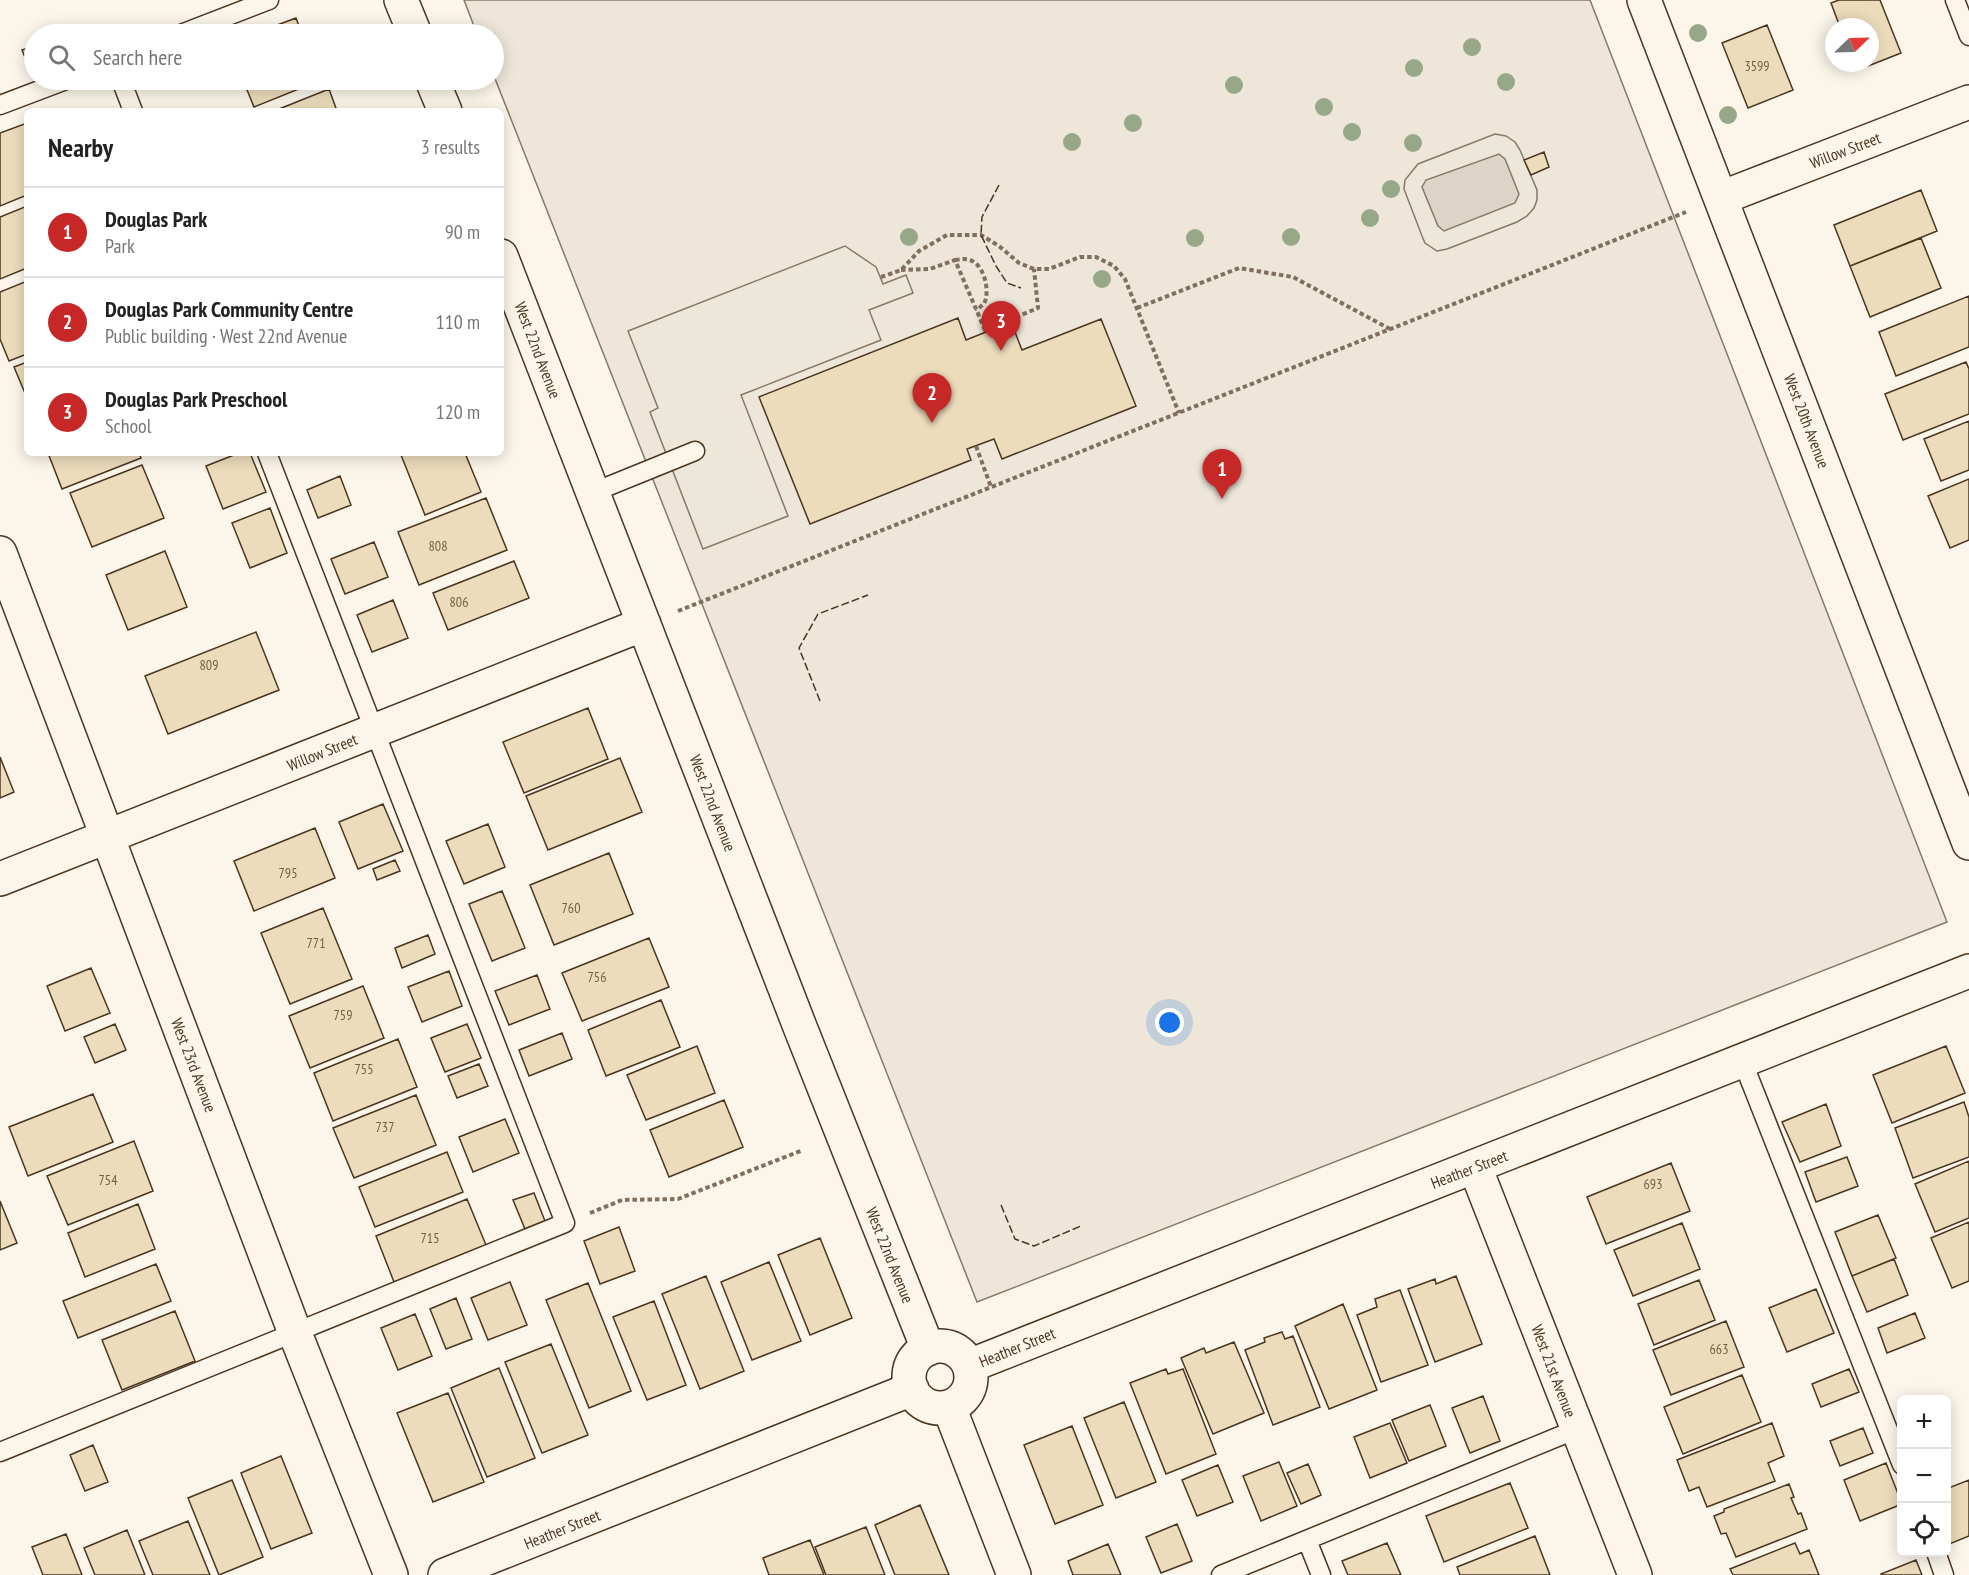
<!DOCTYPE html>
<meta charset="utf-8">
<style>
:root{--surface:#fff;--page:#f2f2f2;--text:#222;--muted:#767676;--line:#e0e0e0;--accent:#c62828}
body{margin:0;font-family:"PT Sans Narrow",sans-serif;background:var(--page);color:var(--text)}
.controls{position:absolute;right:18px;bottom:18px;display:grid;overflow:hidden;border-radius:9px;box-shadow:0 3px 15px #0003}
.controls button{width:54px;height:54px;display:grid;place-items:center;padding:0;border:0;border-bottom:2px solid var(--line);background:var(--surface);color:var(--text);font:30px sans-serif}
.compass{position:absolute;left:1825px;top:18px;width:54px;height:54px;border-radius:50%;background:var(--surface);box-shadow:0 3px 15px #0003;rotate:67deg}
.you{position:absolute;left:1170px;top:1023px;width:21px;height:21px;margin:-15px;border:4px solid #fff;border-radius:50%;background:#1a73e8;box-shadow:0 0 0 9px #1a73e833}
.badge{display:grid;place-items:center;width:39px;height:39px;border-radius:50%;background:var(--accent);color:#fff;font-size:20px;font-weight:700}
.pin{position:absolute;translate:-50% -50px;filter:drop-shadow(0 2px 3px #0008)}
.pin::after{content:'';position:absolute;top:32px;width:21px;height:18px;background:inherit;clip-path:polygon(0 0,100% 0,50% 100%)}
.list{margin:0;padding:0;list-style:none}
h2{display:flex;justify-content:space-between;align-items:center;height:78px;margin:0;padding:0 24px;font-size:26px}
h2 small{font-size:20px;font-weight:400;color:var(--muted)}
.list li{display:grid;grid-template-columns:39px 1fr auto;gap:18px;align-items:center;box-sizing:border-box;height:90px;padding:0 24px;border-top:2px solid var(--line)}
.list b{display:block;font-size:22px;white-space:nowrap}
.list p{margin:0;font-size:20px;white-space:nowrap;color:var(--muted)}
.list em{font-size:20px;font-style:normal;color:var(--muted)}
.icon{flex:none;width:33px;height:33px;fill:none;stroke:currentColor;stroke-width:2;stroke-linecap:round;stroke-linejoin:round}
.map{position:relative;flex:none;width:1969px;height:1575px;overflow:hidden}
.search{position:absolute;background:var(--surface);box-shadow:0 3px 15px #0003;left:24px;top:24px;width:480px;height:66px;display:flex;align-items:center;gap:15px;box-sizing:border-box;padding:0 21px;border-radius:33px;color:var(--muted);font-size:22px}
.panel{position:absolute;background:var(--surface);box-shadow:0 3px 15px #0003;left:24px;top:108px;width:480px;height:348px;border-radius:9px}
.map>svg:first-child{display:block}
</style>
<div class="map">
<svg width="1969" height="1575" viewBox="0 0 1969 1575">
<rect width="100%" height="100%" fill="#fbf6e9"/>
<path fill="#ede6d9" stroke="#887966" stroke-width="1.5" d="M 464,0 L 1590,0 L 1947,922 L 977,1302 L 494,76 L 494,34 L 477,34 Z"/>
<path fill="#ede7d9" stroke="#887966" stroke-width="1.5" d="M 1495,134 L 1506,136 L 1515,142 L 1520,150 L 1537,190 L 1537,200 L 1534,208 L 1527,216 L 1517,222 L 1447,249 L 1437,251 L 1425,243 L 1422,236 L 1404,189 L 1405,180 L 1418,164 Z
M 845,246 L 876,267 L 883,284 L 906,275 L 913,293 L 869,310 L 881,340 L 741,395 L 788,516 L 703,549 L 650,412 L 658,408 L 628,331 Z"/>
<path fill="#dcd4c6" stroke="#887966" stroke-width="1.5" d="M 1499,154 L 1505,159 L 1519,194 L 1515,203 L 1444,231 L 1438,226 L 1422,187 L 1426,180 Z"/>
<path fill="#ecdcbc" stroke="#4a3520" stroke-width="1.5" d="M 1839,0 L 1880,0 L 1901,53 L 1858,70 L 1855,63 L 1870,63 L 1870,27 L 1840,27 L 1831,3 Z
M 296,18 L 302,34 L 253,34 Z
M 1767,25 L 1793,90 L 1748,108 L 1722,43 Z
M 34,46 L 34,77 L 33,77 L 22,50 Z
M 243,80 L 321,80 L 254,107 Z
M 329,89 L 337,111 L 274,111 Z
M 27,123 L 27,195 L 0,206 L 0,133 Z
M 1544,152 L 1549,167 L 1531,175 L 1524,160 Z
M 1921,190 L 1937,231 L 1850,266 L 1834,225 Z
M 27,206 L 27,268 L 0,279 L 0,217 Z
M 1921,238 L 1941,288 L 1870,317 L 1850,266 Z
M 27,281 L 27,354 L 9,361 L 0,339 L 0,292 Z
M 1969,296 L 1969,347 L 1896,376 L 1879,332 Z
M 958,318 L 966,340 L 1011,322 L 1022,350 L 1101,319 L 1136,406 L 1002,459 L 994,439 L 967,449 L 971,460 L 810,524 L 759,397 Z
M 27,362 L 27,398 L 14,367 Z
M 1966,362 L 1969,369 L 1969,414 L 1903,440 L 1885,394 Z
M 1969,421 L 1969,470 L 1941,481 L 1924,439 Z
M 48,453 L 139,453 L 141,458 L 62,489 Z
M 239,453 L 250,453 L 266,492 L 223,509 L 206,466 Z
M 406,453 L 465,453 L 481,492 L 425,515 L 401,455 Z
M 142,465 L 164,518 L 92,547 L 70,493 Z
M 340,476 L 351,505 L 318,518 L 307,490 Z
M 1969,479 L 1969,540 L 1950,548 L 1928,496 Z
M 486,498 L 507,550 L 419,585 L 398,532 Z
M 270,508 L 287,553 L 250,568 L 232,523 Z
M 374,542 L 388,577 L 345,594 L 331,559 Z
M 165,551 L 187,607 L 128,630 L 106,575 Z
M 514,561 L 529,598 L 448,630 L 433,593 Z
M 393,600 L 408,638 L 372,652 L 357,615 Z
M 256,632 L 279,690 L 168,734 L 145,676 Z
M 588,708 L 608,759 L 524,793 L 503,742 Z
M 0,757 L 14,792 L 0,798 Z
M 620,758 L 642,812 L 548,850 L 526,796 Z
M 383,804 L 403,851 L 358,869 L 339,822 Z
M 488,824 L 505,867 L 464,884 L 446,841 Z
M 315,828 L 335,878 L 254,911 L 234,861 Z
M 609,853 L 633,914 L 554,945 L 530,885 Z
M 395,860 L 400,871 L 377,880 L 373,869 Z
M 502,891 L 525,948 L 492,961 L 469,904 Z
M 323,908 L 352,979 L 290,1004 L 261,933 Z
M 428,935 L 435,954 L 402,968 L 395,948 Z
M 649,938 L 669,987 L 582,1021 L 562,973 Z
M 91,968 L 110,1013 L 65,1031 L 47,986 Z
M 449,971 L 462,1006 L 422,1022 L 408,987 Z
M 537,975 L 550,1009 L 509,1025 L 495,991 Z
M 363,986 L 384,1038 L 310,1068 L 289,1016 Z
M 661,1000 L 680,1047 L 606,1076 L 588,1030 Z
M 115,1024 L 126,1050 L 95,1063 L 84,1037 Z
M 467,1024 L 481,1058 L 445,1072 L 431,1038 Z
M 562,1033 L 572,1059 L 529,1076 L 519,1050 Z
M 398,1039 L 417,1087 L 333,1121 L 314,1073 Z
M 697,1046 L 715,1093 L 646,1120 L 627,1075 Z
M 1946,1046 L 1965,1093 L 1892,1123 L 1873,1075 Z
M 479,1064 L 488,1086 L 457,1098 L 448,1076 Z
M 93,1094 L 113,1142 L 28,1176 L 9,1127 Z
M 416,1095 L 436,1145 L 354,1178 L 333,1128 Z
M 724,1100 L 743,1147 L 669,1177 L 650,1130 Z
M 1964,1102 L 1969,1117 L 1969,1157 L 1913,1178 L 1895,1128 Z
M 1826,1104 L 1841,1146 L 1800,1162 L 1782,1122 Z
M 505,1119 L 519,1153 L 473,1172 L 459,1137 Z
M 134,1141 L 153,1191 L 68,1225 L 47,1176 Z
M 447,1152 L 463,1192 L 375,1227 L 359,1187 Z
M 1847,1157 L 1858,1186 L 1816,1202 L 1805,1172 Z
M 1969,1161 L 1969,1218 L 1935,1232 L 1915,1184 Z
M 1671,1163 L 1690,1211 L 1606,1244 L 1587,1197 Z
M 534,1193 L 545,1221 L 525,1229 L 513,1200 Z
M 467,1199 L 486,1245 L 394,1282 L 376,1236 Z
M 0,1201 L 17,1243 L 0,1250 Z
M 138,1204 L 155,1249 L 85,1277 L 68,1233 Z
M 1878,1215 L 1896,1258 L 1852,1276 L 1835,1232 Z
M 1969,1222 L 1969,1281 L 1952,1288 L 1931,1238 Z
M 1682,1223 L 1700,1269 L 1633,1296 L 1614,1250 Z
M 619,1227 L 635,1271 L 600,1284 L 584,1241 Z
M 820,1238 L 852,1318 L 810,1335 L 778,1255 Z
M 1894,1259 L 1908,1295 L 1867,1312 L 1852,1276 Z
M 769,1262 L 801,1341 L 752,1360 L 721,1282 Z
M 156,1264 L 171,1301 L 78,1338 L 63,1301 Z
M 706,1276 L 744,1371 L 700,1389 L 662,1294 Z
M 1456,1276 L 1482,1344 L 1435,1362 L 1408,1289 L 1435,1279 L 1436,1284 Z
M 1699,1280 L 1715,1320 L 1654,1345 L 1638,1304 Z
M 510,1282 L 527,1325 L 488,1340 L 471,1298 Z
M 588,1283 L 631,1391 L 589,1408 L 546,1300 Z
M 1816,1289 L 1834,1333 L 1787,1352 L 1769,1308 Z
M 1400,1290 L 1428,1365 L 1381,1382 L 1357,1315 L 1377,1307 L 1375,1299 Z
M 456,1298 L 472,1339 L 446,1349 L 430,1309 Z
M 654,1301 L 686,1385 L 647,1400 L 613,1317 Z
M 1343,1304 L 1377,1390 L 1329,1409 L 1295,1326 Z
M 175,1311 L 195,1361 L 122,1390 L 102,1340 Z
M 1915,1313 L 1925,1338 L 1887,1353 L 1878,1328 Z
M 415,1314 L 432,1356 L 398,1370 L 381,1328 Z
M 1726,1321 L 1744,1367 L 1671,1395 L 1653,1350 Z
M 1282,1332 L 1285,1339 L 1293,1336 L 1320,1407 L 1273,1425 L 1245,1350 L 1265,1342 L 1264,1338 Z
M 1234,1342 L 1264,1413 L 1213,1434 L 1181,1358 L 1204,1348 L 1206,1353 Z
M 551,1344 L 588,1435 L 542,1453 L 505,1362 Z
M 499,1368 L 535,1458 L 487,1477 L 451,1388 Z
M 1166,1369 L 1168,1374 L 1183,1369 L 1216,1454 L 1166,1474 L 1130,1383 Z
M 1849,1369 L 1859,1392 L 1821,1407 L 1812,1384 Z
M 1742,1375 L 1761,1422 L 1683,1454 L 1664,1407 Z
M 448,1393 L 484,1482 L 433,1502 L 397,1413 Z
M 1483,1396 L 1500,1441 L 1470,1453 L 1452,1408 Z
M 1124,1402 L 1156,1482 L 1116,1498 L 1084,1418 Z
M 1430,1405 L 1446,1446 L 1409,1461 L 1392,1420 Z
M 1390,1423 L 1407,1463 L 1370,1478 L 1354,1437 Z
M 1772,1423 L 1784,1456 L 1768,1463 L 1775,1481 L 1707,1507 L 1699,1487 L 1689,1491 L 1677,1460 Z
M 1072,1426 L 1103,1505 L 1055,1524 L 1024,1445 Z
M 1863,1428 L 1873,1453 L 1840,1466 L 1830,1441 Z
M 93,1445 L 108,1482 L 85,1491 L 70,1455 Z
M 281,1456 L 312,1533 L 271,1549 L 241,1473 Z
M 1279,1462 L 1297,1506 L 1261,1521 L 1243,1476 Z
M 1886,1463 L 1902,1504 L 1860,1521 L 1844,1480 Z
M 1308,1464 L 1321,1495 L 1301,1504 L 1287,1473 Z
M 1218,1465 L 1233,1502 L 1197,1516 L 1182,1480 Z
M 232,1480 L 263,1557 L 219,1575 L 188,1498 Z
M 1969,1480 L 1969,1536 L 1947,1545 L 1946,1489 Z
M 1510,1483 L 1528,1528 L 1444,1562 L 1426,1516 Z
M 1789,1484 L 1794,1497 L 1791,1498 L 1798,1514 L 1801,1513 L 1807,1529 L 1736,1557 L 1726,1533 L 1721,1534 L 1714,1516 L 1724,1512 L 1724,1509 Z
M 920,1505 L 949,1575 L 895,1575 L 875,1525 Z
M 188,1521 L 210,1575 L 153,1575 L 139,1541 Z
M 1177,1524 L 1192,1561 L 1161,1573 L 1146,1537 Z
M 866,1527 L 885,1575 L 826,1575 L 815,1547 Z
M 127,1530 L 145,1575 L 95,1575 L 84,1548 Z
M 66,1534 L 82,1575 L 43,1575 L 32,1547 Z
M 1535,1536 L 1550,1575 L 1460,1575 L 1457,1567 Z
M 810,1540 L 824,1575 L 769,1575 L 763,1558 Z
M 1387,1543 L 1401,1575 L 1348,1575 L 1342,1561 Z
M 1795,1543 L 1800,1554 L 1809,1550 L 1819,1575 L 1733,1575 L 1730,1569 Z
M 1108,1544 L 1121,1575 L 1073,1575 L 1068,1561 Z
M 1916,1560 L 1922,1575 L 1881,1575 L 1881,1574 Z"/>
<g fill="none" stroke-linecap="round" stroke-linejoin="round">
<g stroke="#4a3520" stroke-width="21">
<path id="service" d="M 1955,0 L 1969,36
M 181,34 L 269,0
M 121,80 L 133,111
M 0,105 L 66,80
M 594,492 L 695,451
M 1742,1060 L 1902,1465
M 0,1452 L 565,1223 L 267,453
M 1307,1540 L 1321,1575
M 1936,1552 L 1944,1575
M 1221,1575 L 1577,1429"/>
</g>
<g stroke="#4a3520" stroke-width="36">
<path id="minor" d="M 401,0 L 415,34
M 1644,0 L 1969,843
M 432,80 L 445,111
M 1721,198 L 1969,102
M 501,256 L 800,1027 L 928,1349
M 0,553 L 295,1333 L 391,1575
M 0,879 L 644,624
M 1475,1167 L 1635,1575
M909 1377a31 31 0 1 1 62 0a31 31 0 1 1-62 0Z
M 969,1366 L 1969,971
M 949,1407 L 1014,1575
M 445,1575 L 912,1389"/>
</g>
<path stroke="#7f6f5c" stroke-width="4" stroke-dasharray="4.5 3" stroke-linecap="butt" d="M 955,260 C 962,259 968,258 974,262 C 985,269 990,292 984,304 C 983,304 977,310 977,311
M 901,270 L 930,269 L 955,260 L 985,330 L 1038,308 L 1034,269
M 881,277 L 901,270 L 919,251 L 947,235 L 981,235 L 999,246 L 1019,263 L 1034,269 L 1049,269 L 1080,257 L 1096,257 L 1114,266 L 1125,279 L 1179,413
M 1137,308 L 1239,268 L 1293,277 L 1390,329
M 976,446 L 991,487
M 678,611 L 1686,212
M 590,1213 L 622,1200 L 678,1199 L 803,1150"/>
<use href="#service" stroke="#fbf6e9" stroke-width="18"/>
<use href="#minor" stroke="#fbf6e9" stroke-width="33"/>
<path stroke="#4a3520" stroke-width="1.5" stroke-dasharray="8 3" stroke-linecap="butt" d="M 999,185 L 982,217 L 981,235 L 996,266 L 1007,283 L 1021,288
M 820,701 L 799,648 L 818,614 L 868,595
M 1001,1205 L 1015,1239 L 1034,1246 L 1081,1226"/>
</g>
<g fill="#96a887">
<circle cx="1698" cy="33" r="9"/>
<circle cx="1472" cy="47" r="9"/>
<circle cx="1414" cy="68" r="9"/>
<circle cx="1506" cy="82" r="9"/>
<circle cx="1234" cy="85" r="9"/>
<circle cx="1324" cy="107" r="9"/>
<circle cx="1728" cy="115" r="9"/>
<circle cx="1133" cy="123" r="9"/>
<circle cx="1352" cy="132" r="9"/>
<circle cx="1072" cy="142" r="9"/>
<circle cx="1413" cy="143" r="9"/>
<circle cx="1391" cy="189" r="9"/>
<circle cx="1370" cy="218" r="9"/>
<circle cx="909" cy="237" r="9"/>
<circle cx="1291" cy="237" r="9"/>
<circle cx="1195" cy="238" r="9"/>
<circle cx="1102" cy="279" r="9"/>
</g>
<g text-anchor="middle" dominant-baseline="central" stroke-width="4.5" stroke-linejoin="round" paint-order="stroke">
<g font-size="14" fill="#725f47">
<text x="1757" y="66">3599</text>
<text x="438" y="546">808</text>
<text x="459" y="602">806</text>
<text x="209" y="665">809</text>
<text x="288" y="873">795</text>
<text x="571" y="908">760</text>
<text x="316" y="943">771</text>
<text x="597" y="977">756</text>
<text x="343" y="1015">759</text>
<text x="364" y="1069">755</text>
<text x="385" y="1127">737</text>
<text x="108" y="1180">754</text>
<text x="1653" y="1184">693</text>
<text x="430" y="1238">715</text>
<text x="1719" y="1349">663</text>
</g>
<g font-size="16" fill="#4a3520" stroke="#fbf6e9">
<text transform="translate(1845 150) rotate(-21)">Willow Street</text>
<text transform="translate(538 350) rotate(69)">West 22nd Avenue</text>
<text transform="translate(1807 421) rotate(69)">West 20th Avenue</text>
<text transform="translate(322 752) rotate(-22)">Willow Street</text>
<text transform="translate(713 803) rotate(69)">West 22nd Avenue</text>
<text transform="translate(194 1065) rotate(69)">West 23rd Avenue</text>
<text transform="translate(1469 1169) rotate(-21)">Heather Street</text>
<text transform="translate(890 1255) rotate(68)">West 22nd Avenue</text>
<text transform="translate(1017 1347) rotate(-22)">Heather Street</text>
<text transform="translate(1554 1371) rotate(69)">West 21st Avenue</text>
<text transform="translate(562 1529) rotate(-22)">Heather Street</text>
</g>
</g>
</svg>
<div class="controls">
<button>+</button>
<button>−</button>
<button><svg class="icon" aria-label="locate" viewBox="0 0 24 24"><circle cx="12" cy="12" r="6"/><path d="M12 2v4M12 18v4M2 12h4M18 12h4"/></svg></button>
</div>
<svg class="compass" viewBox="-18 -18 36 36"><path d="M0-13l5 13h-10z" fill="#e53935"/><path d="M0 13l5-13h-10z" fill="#767676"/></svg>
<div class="you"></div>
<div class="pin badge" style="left:1222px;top:499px">1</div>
<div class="pin badge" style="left:932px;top:423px">2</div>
<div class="pin badge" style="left:1001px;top:351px">3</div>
<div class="search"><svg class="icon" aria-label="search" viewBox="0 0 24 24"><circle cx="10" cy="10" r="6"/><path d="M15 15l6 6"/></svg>Search here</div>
<section class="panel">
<h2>Nearby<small>3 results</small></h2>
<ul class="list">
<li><span class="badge">1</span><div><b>Douglas Park</b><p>Park</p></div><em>90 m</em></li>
<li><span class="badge">2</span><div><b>Douglas Park Community Centre</b><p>Public building · West 22nd Avenue</p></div><em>110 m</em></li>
<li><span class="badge">3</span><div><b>Douglas Park Preschool</b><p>School</p></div><em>120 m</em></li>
</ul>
</section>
</div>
